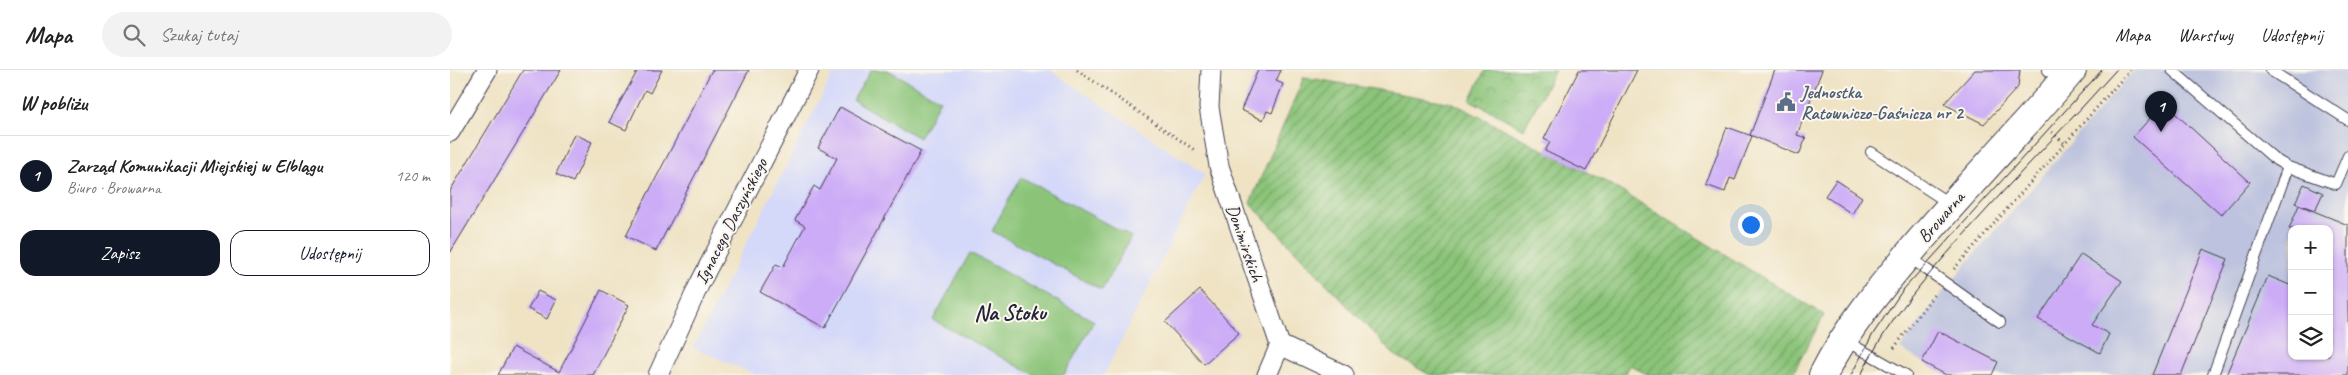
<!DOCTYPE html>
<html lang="pl">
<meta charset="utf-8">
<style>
:root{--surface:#fff;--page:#f2f2f2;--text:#222;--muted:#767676;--line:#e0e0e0;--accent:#111827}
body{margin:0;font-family:Caveat,sans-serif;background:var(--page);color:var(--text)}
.controls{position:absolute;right:15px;bottom:15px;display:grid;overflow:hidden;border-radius:10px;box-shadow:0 1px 4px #0004}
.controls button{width:45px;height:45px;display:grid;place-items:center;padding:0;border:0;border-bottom:1px solid var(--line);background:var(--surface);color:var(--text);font:25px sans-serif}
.you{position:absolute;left:1300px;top:154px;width:18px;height:18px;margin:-12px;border:4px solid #fff;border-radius:50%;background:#1a73e8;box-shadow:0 0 0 8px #1a73e833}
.badge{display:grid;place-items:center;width:32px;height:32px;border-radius:50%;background:var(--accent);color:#fff;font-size:16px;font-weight:700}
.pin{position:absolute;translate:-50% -41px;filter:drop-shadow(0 1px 2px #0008)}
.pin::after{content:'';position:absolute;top:26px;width:18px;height:15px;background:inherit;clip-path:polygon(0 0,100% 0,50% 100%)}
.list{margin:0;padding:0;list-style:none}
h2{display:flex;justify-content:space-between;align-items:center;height:65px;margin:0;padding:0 20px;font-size:21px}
h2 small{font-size:16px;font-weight:400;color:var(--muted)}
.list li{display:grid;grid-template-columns:32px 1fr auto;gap:15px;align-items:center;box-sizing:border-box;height:80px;padding:0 20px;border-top:1px solid var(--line)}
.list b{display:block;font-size:19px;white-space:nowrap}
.list p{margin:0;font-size:16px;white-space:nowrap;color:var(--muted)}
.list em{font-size:16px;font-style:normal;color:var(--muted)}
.actions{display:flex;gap:10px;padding:15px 20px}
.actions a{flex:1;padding:11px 0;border:1px solid var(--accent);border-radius:15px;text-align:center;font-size:18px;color:var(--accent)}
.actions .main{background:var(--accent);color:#fff}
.icon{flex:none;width:28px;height:28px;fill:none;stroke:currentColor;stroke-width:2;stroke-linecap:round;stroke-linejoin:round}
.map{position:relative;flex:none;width:1898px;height:305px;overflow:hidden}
header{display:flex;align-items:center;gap:30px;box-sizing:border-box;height:70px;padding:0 25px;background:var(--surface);border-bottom:1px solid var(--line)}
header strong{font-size:24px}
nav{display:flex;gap:28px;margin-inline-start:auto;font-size:18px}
.search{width:350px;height:45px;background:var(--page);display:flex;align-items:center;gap:12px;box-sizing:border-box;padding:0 18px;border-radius:28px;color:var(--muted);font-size:19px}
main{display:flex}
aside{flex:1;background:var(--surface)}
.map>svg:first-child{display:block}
</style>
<header>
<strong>Mapa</strong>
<div class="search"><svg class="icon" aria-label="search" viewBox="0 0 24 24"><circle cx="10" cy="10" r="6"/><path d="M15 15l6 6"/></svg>Szukaj tutaj</div>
<nav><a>Mapa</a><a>Warstwy</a><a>Udostępnij</a></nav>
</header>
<main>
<aside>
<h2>W pobliżu<small></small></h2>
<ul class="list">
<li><span class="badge">1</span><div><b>Zarząd Komunikacji Miejskiej w Elblągu</b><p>Biuro · Browarna</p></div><em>120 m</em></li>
</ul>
<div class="actions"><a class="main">Zapisz</a><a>Udostępnij</a></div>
</aside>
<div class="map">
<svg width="1898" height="305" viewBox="0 0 1898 305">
<defs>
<pattern id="park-crowns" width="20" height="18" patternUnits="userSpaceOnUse" patternTransform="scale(1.25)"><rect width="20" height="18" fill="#8bc479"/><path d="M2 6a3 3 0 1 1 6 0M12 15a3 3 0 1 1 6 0" fill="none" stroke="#719f64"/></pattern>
<pattern id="garden-furrows" width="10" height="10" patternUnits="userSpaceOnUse" patternTransform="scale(1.25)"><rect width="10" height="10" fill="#8bc479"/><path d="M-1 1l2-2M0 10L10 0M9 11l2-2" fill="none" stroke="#719f64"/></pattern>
</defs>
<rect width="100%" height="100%" fill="#fbf7ec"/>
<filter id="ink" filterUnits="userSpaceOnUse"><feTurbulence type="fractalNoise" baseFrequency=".02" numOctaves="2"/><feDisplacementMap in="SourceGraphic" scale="10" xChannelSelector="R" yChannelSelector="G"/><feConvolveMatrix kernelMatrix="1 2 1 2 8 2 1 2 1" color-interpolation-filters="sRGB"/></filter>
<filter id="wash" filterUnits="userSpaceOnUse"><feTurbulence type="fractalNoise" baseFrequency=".0096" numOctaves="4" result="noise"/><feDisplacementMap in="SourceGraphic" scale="20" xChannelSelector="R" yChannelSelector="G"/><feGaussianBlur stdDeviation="1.12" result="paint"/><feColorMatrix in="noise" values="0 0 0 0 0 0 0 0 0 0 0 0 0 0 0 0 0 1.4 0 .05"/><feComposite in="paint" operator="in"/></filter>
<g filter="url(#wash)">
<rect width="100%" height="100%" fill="#efe3c4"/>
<path fill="#d4d8f9" d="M 385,0 L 600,0 L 755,104 L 654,305 L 306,305 L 243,278 Z"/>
<path fill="#bdc3de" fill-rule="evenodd" d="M 1684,0 L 1898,0 L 1898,305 L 1496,305 L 1450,279 L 1498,215 ZM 1842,159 L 1879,159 L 1879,286 L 1842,286 Z"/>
<path fill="#8bc479" stroke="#56735a" d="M 421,0 L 438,0 L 490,30 L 469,68 L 403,30 Z
M 571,107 L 681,167 L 652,220 L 542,161 Z
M 520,183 L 644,251 L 614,305 L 584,305 L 483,250 Z"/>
<path fill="url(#park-crowns)" stroke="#56735a" d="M 1035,0 L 1105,0 L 1074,59 L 1020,30 Z"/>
<path fill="url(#garden-furrows)" stroke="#56735a" d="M 854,7 L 1003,33 L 1156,112 L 1374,245 L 1342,305 L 1198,305 L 1180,295 L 1175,305 L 980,305 L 943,284 L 800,133 Z"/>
<g id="blocks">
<path fill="#ccacf7" d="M 73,0 L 111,0 L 0,183 L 0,121 Z
M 188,0 L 212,0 L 200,23 L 195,20 L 176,60 L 159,52 Z
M 262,0 L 299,0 L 206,181 L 176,166 Z
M 808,0 L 831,0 L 826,11 L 833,14 L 822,43 L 817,41 L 813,50 L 791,40 Z
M 1129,0 L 1187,0 L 1136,101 L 1095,81 L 1100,72 L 1094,69 Z
M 1325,0 L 1372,0 L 1347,65 L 1356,68 L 1349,85 L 1300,65 Z
M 1525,0 L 1570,0 L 1568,17 L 1534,54 L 1494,34 Z
M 1714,33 L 1800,112 L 1771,145 L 1683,67 Z
M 390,37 L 471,81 L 375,258 L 310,222 L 326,194 L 333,197 L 355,156 L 345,150 L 364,116 L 370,120 L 387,88 L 368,78 Z
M 1277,57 L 1302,66 L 1285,110 L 1280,108 L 1275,122 L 1256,115 Z
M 124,64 L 142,72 L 123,112 L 106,104 Z
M 1386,110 L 1412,127 L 1402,144 L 1375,126 Z
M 1854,114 L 1873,123 L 1865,140 L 1845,133 Z
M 1849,135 L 1898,155 L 1898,305 L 1776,305 L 1818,206 L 1842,216 L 1842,286 L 1879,286 L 1879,159 L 1839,159 Z
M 1753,179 L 1778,189 L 1731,305 L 1702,305 Z
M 1631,184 L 1672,211 L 1642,255 L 1659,264 L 1650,283 L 1588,249 Z
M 151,220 L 179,235 L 143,305 L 48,305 L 63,277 L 109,302 Z
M 750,220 L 789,263 L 754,294 L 715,252 Z
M 88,221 L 106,230 L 97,249 L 78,239 Z
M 1488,261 L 1548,292 L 1542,305 L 1496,305 L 1472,292 Z"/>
</g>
</g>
<g filter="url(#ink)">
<use href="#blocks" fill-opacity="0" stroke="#413f50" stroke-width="1"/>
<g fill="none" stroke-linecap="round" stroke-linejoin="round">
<g stroke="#413f50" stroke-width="12">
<path id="service" d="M 1598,0 L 1611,12
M 1722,0 L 1826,90 L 1838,97 L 1763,305
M 1820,0 L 1898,50
M 1421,82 L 1500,134
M 1838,97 L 1886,114 L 1898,86
M 1459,187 L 1550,252
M 1394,270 L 1456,305"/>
</g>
<g stroke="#413f50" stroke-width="21">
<path id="minor" d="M 761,0 L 759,37 L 769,96 L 830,275 L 894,305
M 0,62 L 37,0
M 208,305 L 249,215 L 359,0
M 817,305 L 830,275"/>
</g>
<g stroke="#413f50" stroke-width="30">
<path id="secondary" d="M 1373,305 C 1397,258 1430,218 1463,179 C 1515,118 1571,61 1622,0"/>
</g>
<path stroke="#413f50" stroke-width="3" stroke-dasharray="1 4" stroke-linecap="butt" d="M 627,0 L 746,81
M 1602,62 L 1614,73
M 1504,199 L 1680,0
M 1444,278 L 1485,223"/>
<use href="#service" stroke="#fff" stroke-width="10"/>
<use href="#minor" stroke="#fff" stroke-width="19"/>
<use href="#secondary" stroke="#fff" stroke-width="28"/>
<path stroke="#22223b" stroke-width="1" d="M 1401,305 L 1423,264 L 1452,221 L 1652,0
M 1411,305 C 1438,249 1478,205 1519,159 C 1567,105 1618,54 1666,0"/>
</g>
</g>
<defs>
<g id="civic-bare" transform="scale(1.5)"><path d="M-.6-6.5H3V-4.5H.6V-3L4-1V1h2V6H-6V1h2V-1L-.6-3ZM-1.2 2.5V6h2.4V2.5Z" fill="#5c6f8a" stroke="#fbf7ec" stroke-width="2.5" paint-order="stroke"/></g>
</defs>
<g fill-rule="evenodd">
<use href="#civic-bare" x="1336" y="32"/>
</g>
<g text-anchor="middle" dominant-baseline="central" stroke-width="4" stroke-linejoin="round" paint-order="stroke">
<g font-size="18" font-weight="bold" fill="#4e5e75" stroke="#fbf7ec" text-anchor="start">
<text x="1351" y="22">Jednostka<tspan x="1351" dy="21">Ratowniczo-Gaśnicza nr 2</tspan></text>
</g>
<g font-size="18" fill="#22223b" stroke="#fbf7ec">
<text transform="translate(1491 147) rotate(-49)">Browarna</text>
<text transform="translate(281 151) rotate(-63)">Ignacego Daszyńskiego</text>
<text transform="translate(795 173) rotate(71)">Donimirskich</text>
</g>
<g font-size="22" font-weight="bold" fill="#22223b" stroke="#fbf7ec">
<text x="560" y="243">Na Stoku</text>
</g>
</g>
</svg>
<div class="controls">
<button>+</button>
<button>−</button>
<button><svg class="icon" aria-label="layers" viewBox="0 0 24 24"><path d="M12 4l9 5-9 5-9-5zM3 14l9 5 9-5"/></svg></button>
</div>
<div class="you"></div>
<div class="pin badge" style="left:1711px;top:62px">1</div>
</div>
</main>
